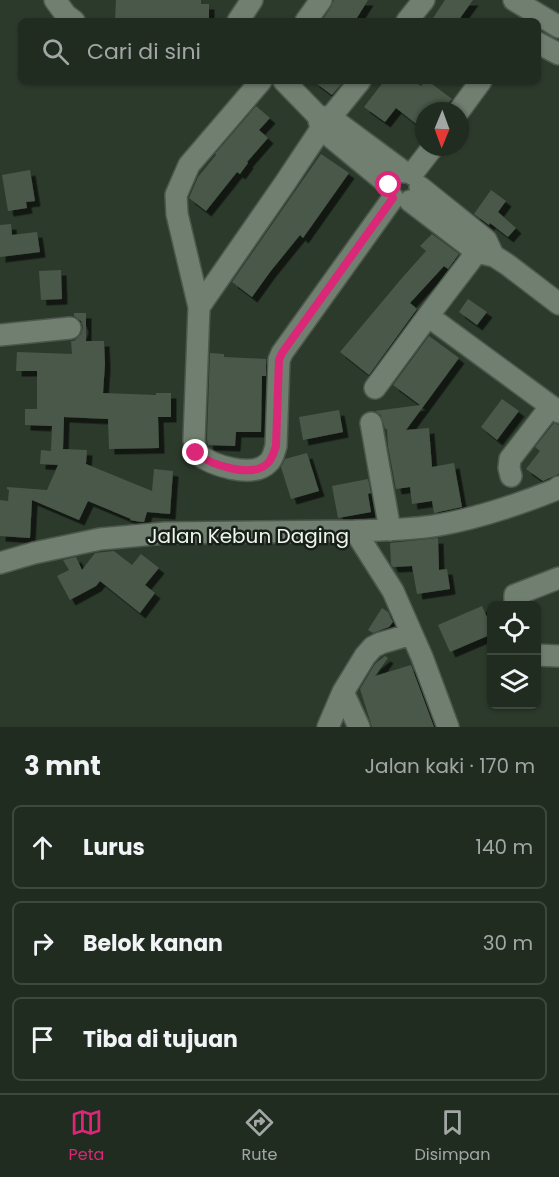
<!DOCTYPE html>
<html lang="id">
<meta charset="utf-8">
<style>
:root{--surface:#212c21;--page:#2d382e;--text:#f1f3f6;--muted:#a2a7a5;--line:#3e483f;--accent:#db2777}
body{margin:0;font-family:Poppins,sans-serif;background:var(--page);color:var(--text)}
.controls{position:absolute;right:18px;bottom:18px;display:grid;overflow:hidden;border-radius:9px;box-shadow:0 2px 4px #0004}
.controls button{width:54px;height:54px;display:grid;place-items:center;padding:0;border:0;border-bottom:2px solid var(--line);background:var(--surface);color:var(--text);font:30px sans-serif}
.compass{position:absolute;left:415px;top:102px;width:54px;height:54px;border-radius:50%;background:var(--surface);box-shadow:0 2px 4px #0004;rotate:181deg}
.stop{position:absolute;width:18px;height:18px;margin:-14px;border:4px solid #db2777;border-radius:50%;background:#fff}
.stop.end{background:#db2777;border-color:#fff;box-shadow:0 2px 6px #0008}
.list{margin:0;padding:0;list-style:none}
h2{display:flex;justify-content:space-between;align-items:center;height:78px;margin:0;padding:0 24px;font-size:26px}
h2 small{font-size:20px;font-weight:400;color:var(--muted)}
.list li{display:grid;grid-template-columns:39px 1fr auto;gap:18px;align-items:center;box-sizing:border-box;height:84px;margin:0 12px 12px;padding:0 12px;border:2px solid var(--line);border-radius:9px}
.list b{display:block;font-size:22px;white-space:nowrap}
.list em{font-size:20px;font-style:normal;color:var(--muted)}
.icon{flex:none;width:33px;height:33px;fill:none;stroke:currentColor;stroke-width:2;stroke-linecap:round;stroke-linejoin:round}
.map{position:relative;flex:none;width:559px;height:727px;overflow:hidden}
.search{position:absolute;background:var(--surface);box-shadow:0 2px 4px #0004;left:18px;right:18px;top:18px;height:66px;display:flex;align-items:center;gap:15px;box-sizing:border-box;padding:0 21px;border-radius:9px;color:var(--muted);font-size:22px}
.sheet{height:366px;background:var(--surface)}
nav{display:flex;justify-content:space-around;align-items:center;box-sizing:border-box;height:84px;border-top:2px solid var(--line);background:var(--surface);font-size:16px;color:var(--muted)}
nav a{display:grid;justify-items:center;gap:3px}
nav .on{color:var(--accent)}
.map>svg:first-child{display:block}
</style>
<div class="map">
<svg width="559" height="727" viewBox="0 0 559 727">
<defs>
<filter id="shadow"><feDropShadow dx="5.5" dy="5.5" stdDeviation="0" flood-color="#0009"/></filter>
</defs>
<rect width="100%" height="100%" fill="#2c3a2c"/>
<path fill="#4a584a" filter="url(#shadow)" d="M 116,0 L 201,0 L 201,4 L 209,4 L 209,21 L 115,21 Z
M 334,0 L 368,0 L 355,21 L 322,21 L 331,7 Z
M 445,0 L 473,0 L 458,21 L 431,21 Z
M 313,81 L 344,81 L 332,95 Z
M 384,81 L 414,81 L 421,86 L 425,81 L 428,81 L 452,99 L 448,104 L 446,111 L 424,111 L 424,130 L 396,108 L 385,122 L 364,107 Z
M 256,106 L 270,118 L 259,130 L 268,138 L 247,162 L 248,163 L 240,174 L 237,172 L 206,211 L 189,198 L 198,177 L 216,155 L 215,154 Z
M 321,154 L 349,173 L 303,238 L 300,235 L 270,272 L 252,297 L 232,282 Z
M 30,170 L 35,201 L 26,202 L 27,208 L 8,211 L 2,175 Z
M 491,190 L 506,201 L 498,212 L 516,228 L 508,237 L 490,223 L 489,225 L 474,214 Z
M 11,224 L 12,235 L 37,232 L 40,252 L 0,257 L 0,225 Z
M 432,234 L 459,254 L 448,269 L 444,266 L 410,303 L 417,309 L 369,375 L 340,352 L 402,278 L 426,251 L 420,246 Z
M 61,270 L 62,299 L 41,300 L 39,271 Z
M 468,299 L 487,312 L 477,325 L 459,312 Z
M 74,313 L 86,313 L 86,341 L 104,341 L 105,364 L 103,393 L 156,395 L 156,393 L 171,393 L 171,417 L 158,417 L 159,448 L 109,449 L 108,419 L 64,417 L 63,449 L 87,450 L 86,464 L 152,491 L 154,469 L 173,471 L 170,514 L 147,512 L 144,522 L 141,522 L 130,520 L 131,519 L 88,501 L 79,520 L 32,500 L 30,538 L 0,536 L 0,500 L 8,501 L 9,490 L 7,489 L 7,487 L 47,490 L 58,465 L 40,464 L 41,450 L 51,451 L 52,426 L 25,425 L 25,409 L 37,409 L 37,371 L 16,371 L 17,352 L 72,354 L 71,341 L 74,341 L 81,334 L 83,327 L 81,321 L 74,316 Z
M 429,336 L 459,358 L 406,430 L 429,428 L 432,467 L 454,463 L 462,507 L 434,513 L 432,501 L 412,504 L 410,487 L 396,489 L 388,446 L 387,429 L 385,429 L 381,415 L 375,411 L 420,405 L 393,385 Z
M 210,353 L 224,354 L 224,357 L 266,359 L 266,376 L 262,376 L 261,432 L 236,432 L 235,446 L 208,445 L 207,439 Z
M 502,399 L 519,411 L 497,440 L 481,427 Z
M 339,410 L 343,432 L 303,440 L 299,417 Z
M 554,423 L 559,425 L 559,474 L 543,481 L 526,469 L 540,451 L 535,447 Z
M 307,453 L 319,491 L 291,499 L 281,467 L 285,459 Z
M 368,479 L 371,493 L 368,494 L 371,512 L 338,518 L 332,486 Z
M 438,538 L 439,570 L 447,569 L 450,589 L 417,594 L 412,566 L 393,567 L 391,564 L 390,543 Z
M 114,551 L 132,565 L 141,554 L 159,568 L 145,585 L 155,593 L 140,613 L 100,581 L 96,586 L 70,600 L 57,576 L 69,570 L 63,560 L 76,557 L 82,570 L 95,553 Z
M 482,606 L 492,628 L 492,634 L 450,652 L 438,625 Z
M 382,608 L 388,612 L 393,622 L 389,627 L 373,633 L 368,630 Z
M 385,656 L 388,658 L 375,676 L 411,665 L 434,727 L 372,727 L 360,689 L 375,664 Z"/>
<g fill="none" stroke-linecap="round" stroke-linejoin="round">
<g stroke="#4c584c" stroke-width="24">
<path id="minor" d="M 55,0 L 66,15 L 74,21
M 514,0 L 559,27
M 238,21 L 252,0
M 306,21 L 321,0
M 407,21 L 424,0
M 538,43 L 559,54
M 261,81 L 189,165 L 176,195 L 177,214 L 199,307 L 194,440 L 196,453 C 211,465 252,479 268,463 C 273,459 274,452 276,446 L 279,360 L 282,353 L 393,198
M 284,81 L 318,116 L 321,129 L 389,185
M 459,111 L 481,81
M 318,116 L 331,118 L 404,172
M 412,174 L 433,147
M 420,187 L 486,240 L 492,253
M 410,201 L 477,252 L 494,256 L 508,265 L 559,304
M 199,307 L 285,183 L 321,129 L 360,81
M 428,316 L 559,412
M 0,335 L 70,328
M 375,388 L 428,316 L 486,240
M 371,423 L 390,530
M 511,476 L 509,468 L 510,459 L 551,406
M 355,531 C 383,530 412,530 439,525 C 479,518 517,505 555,490 L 559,487
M 0,563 L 34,553 L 100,539 L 165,533 L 355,531 L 393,591 L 422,657 L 448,727
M 515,606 L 515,595 L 559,578
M 536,655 L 559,656
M 343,692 L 359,727
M 328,727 L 343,692 L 365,656 L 373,647 L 381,643 L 412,634"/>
</g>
<use href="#minor" stroke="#707f70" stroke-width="21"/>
</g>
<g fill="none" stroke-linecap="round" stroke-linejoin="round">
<path stroke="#db2777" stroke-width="8" d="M 196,453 C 211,465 252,479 268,463 C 272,459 274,452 276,446 L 279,360 L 282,353 L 393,198 L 390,193 L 389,185"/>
</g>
<g text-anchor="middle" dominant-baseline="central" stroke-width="5" stroke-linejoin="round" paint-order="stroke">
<g font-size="20" fill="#edf6ed" stroke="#191f19">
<text x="248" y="536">Jalan Kebun Daging</text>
</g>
</g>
</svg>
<div class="controls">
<button><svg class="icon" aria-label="locate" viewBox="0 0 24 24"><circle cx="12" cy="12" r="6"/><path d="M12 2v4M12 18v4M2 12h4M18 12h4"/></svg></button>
<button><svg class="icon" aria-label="layers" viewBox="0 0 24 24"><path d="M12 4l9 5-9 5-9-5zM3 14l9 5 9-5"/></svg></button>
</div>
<svg class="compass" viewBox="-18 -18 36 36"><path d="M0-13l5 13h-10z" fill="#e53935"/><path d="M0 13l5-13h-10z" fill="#a2a7a5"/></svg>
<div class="stop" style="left:389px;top:185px"></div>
<div class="stop end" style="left:196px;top:453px"></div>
<div class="search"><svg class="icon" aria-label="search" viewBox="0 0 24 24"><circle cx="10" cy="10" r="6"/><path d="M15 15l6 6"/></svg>Cari di sini</div>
</div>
<section class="sheet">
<h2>3 mnt<small>Jalan kaki · 170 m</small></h2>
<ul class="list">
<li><svg class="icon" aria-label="ahead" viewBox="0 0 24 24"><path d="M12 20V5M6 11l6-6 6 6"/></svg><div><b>Lurus</b></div><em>140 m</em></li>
<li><svg class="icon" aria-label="right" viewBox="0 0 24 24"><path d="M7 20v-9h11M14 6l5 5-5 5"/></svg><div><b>Belok kanan</b></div><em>30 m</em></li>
<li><svg class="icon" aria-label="arrive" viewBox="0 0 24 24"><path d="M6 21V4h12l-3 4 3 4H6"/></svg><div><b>Tiba di tujuan</b></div></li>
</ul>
</section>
<nav>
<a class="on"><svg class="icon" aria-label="map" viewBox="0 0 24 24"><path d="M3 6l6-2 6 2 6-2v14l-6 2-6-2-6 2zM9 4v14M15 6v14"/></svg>Peta</a>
<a><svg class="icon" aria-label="directions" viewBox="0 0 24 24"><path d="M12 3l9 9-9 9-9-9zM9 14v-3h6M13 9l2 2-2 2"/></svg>Rute</a>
<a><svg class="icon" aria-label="saved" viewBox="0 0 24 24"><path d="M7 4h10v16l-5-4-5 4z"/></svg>Disimpan</a>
</nav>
